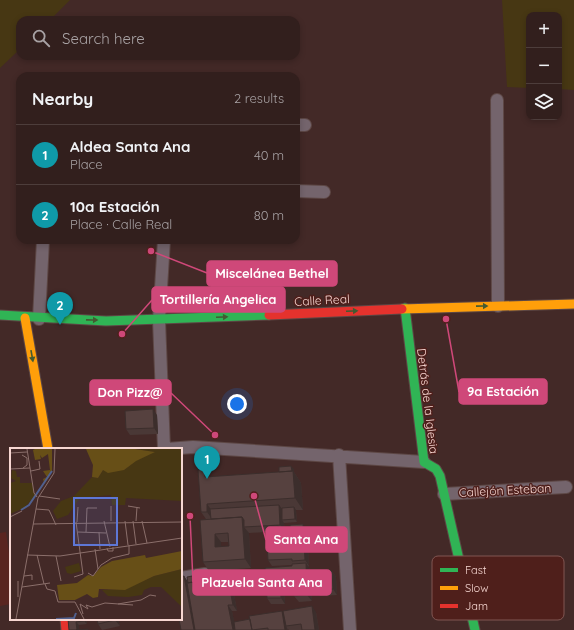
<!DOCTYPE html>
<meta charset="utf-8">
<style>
:root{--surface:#321f1d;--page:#3a2726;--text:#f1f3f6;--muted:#a8a2a4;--line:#4d3d3b;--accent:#b89a96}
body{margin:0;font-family:Quicksand,sans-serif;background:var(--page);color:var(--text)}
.controls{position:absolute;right:12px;top:12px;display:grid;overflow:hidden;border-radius:8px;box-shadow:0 2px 6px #0003}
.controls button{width:36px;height:36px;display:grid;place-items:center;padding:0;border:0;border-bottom:1px solid var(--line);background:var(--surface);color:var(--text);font:20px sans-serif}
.you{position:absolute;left:237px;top:404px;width:14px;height:14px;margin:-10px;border:3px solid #fff;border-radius:50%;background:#1a73e8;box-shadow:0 0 0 6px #1a73e833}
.badge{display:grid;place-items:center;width:26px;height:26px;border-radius:50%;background:var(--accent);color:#fff;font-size:13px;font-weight:700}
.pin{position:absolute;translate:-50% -33px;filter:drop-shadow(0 1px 2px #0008)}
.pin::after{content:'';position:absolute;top:21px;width:14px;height:12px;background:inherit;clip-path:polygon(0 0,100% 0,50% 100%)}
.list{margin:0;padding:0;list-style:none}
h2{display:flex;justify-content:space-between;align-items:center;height:52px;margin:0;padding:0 16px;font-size:17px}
h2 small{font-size:13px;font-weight:400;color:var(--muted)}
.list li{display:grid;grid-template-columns:26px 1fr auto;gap:12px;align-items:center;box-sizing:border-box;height:60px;padding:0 16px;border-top:1px solid var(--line)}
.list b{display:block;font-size:15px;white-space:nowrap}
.list p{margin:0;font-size:13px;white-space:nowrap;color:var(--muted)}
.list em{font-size:13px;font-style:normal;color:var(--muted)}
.icon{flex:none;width:22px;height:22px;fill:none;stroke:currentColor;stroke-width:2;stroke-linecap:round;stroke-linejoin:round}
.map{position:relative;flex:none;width:574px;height:630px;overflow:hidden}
.search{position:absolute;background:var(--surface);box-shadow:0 2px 6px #0003;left:16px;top:16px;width:284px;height:44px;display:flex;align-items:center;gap:10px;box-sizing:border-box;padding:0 14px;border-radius:12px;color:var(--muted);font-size:15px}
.panel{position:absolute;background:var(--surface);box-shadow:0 2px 6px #0003;left:16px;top:72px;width:284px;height:172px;border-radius:12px}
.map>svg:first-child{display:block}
</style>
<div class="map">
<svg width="574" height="630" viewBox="0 0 574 630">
<rect width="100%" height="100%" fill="#432927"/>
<path fill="#592520" d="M 6,532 L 11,567 L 11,604 L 0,606 L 0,533 Z"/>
<path fill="#473713" d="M 0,0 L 70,0 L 50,20 L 20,20 L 20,49 L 0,68 Z
M 502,0 L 574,0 L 574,90 L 559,89 L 559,15 L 529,15 L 529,88 L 507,87 Z"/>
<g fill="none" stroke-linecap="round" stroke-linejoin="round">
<g stroke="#5d4745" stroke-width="14">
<path id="street" d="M 497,100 L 498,306
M 296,125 L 305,125
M 296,191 L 324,192
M 164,240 L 159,320 L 164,449
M 39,319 L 43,240
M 167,449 L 193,447 L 424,462
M 339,455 L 350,630
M 444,494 L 566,487
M 181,578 L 205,574"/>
</g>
<g stroke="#5d4745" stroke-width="11">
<path id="fast" d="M 405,308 L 424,462 L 436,469 L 440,476 L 475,630
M 0,315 L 106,321 L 269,315"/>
</g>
<g stroke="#5d4745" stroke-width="11">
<path id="slow" d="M 402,309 L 574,304
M 25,318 L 48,449"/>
</g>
<g stroke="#5d4745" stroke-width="11">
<path id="jam" d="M 269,315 L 402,309
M 65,619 L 66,630"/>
</g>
<use href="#street" stroke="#74646c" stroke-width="12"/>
<use href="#fast" stroke="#30b455" stroke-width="9"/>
<use href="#slow" stroke="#ff9f0a" stroke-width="9"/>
<use href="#jam" stroke="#e5322d" stroke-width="9"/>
</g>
<path fill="#4a3836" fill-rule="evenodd" d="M 157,415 L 158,434 L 130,435 L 126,429 Z
M 204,469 L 210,477 L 279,472 L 294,469 L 294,472 L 301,483 L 303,510 L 296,510 L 297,522 L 284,523 L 285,531 L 282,531 L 283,532 L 284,546 L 291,546 L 307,530 L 309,566 L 308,567 L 310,569 L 312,601 L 299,602 L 294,596 L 294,584 L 284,584 L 285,604 L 271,604 L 267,598 L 265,568 L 292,566 L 292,565 L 272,566 L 268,560 L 266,532 L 249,533 L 251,568 L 209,571 L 203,562 L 206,519 L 201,512 ZM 221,542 L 229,542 L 229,546 L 221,547 Z
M 331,533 L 333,536 L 334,550 L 317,551 L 315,548 Z
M 226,571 L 231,577 L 237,611 L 232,611 L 234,622 L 284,614 L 316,612 L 319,630 L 289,630 L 288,629 L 288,630 L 181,630 L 184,576 L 188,582 L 203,574 L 205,577 L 206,579 L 217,577 Z
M 332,571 L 336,577 L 337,595 L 320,596 L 316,590 Z
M 68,619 L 86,619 L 87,624 L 79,625 L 79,630 L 89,630 L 69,630 Z
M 97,619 L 118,619 L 120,626 L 102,630 L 98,624 Z"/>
<path fill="#3c2e2c" d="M 153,409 L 157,415 L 158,434 L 154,428 Z
M 291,466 L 294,469 L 294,472 L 301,483 L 303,510 L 295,498 L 292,480 Z
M 204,469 L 212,480 L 205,477 Z
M 207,504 L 215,515 L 214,522 L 207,512 Z
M 279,505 L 284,511 L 282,520 L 284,523 L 285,531 L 280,525 Z
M 294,507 L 296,510 L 297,522 L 295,519 Z
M 242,517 L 248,526 L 244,527 L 249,533 L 251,568 L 245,559 Z
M 303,524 L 307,530 L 309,566 L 305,560 Z
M 278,526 L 283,532 L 284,552 L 280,546 Z
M 331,533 L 333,536 L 334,550 L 332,547 Z
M 215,534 L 221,542 L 222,556 L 215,547 Z
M 306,563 L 310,569 L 312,601 L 307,595 Z
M 226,571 L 231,577 L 237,611 L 233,605 Z
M 332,571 L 336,577 L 337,595 L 333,589 Z
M 184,576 L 190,585 L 198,630 L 194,630 Z
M 280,578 L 284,584 L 285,604 L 281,598 Z
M 228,605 L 232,611 L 236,630 L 233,630 Z
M 312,606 L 316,612 L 319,630 L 315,630 Z
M 282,611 L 286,617 L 286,626 L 288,630 L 285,630 Z
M 84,619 L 86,619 L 87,624 L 84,621 Z
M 115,619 L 118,619 L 120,626 L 115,620 Z
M 76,622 L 79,625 L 79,630 L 77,630 Z"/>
<path fill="#56413f" stroke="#3c2e2c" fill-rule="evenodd" d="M 153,409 L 154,428 L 126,429 L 125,411 Z
M 291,466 L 292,471 L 279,472 L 279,467 Z
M 204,469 L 205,477 L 293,471 L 295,498 L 207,504 L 207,512 L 201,512 L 198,470 Z
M 279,505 L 280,525 L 244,527 L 244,520 L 242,517 L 211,519 L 210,509 Z
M 294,507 L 295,519 L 282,520 L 282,508 Z
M 242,517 L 245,559 L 203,562 L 200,520 ZM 228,533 L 229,546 L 215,547 L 215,534 Z
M 303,524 L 305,560 L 292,561 L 292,559 L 268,560 L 266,527 L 278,526 L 280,546 L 291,546 L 290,525 Z
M 306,563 L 307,595 L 294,596 L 293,578 L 280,578 L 281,598 L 267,598 L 265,568 L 292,566 L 292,564 Z
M 226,571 L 233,605 L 228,605 L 233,630 L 195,630 L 187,583 L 217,577 L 216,573 Z
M 332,571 L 333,589 L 316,590 L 315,572 Z
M 203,574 L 204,580 L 188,583 L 187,577 Z
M 184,576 L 194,630 L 181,630 L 179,619 L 181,619 L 181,577 Z
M 312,606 L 315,630 L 302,630 L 301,624 L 286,626 L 283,611 Z
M 282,611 L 285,630 L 268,630 L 268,628 L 252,630 L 249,616 Z
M 68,619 L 84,619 L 84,621 L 76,622 L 77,630 L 69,630 Z
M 97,619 L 115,619 L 115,620 L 98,624 Z
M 250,619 L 252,630 L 235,630 L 234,622 Z
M 88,629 L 88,630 L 76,630 Z"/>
<defs><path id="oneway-solid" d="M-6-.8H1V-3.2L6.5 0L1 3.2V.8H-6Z"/></defs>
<g fill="#435b32">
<use href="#oneway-solid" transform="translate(482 306) rotate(-1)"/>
<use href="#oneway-solid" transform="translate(352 311) rotate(-3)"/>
<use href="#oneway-solid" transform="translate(222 317) rotate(-3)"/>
<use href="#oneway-solid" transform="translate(92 320) rotate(1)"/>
<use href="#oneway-solid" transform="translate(32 356) rotate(80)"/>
</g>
<g text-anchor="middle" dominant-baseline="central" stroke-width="3" stroke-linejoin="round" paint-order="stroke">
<g font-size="12" fill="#f7d7d2" stroke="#4f1f1b">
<text transform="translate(322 300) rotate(-3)">Calle Real</text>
<text transform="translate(428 401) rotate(83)">Detrás de la Iglesia</text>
<text transform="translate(505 490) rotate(-3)">Callejón Esteban</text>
</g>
</g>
<g transform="translate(10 448)">
<rect width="172" height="172" fill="#432927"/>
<path d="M 125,1 L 172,1 L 172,53 L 116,50 L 115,57 L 102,57 L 101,47 L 70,50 L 58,67 L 47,71 L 43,63 L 51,53 L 64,48 L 82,29 L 88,30 L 93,22 L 114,22 L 126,12 L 144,4 ZM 2,22 L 6,23 L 7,29 L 10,29 L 10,35 L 22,35 L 25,48 L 14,60 L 0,66 L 0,35 L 6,33 L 1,30 ZM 69,115 L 71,123 L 61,126 L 57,125 L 55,119 ZM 172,121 L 172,159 L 151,139 L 141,139 L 134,142 L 132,147 L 118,149 L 98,148 L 92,142 L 115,141 L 144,128 Z" fill="#473713"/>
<path d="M 25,1 L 42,1 L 42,23 L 34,35 L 33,31 L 37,29 L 33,23 L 40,22 L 38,6 L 32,10 L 30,7 L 31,11 L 25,12 L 23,2 ZM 76,1 L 125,1 L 145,4 L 126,13 L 114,22 L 98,25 L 93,22 L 88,30 L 82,29 L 83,17 ZM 172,103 L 172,121 L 144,128 L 115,142 L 89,141 L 88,149 L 83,150 L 77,146 L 65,152 L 49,152 L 47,137 L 67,135 L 78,127 L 83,128 L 91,119 L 102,113 L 135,107 L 136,110 Z" fill="#674f17"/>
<path fill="none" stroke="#50608e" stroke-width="2" d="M 11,62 L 19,57 L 42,23M 46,171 L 64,170 L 66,165"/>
<path fill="none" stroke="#8b6f6b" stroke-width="1" d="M 17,1 L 24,45 L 27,49M 0,5 L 17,4M 12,7 L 17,10 L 17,17 L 13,20M 0,21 L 20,20M 21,23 L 30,21 L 29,13M 29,48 L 50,51M 101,58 L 101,73M 118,58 L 130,60M 26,61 L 39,62 L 46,77M 0,69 L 12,63M 94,73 L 100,99M 115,73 L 118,97M 123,73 L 126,96M 126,73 L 127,59M 132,73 L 137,95M 67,74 L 68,59M 23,76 L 172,74M 68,84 L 96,85M 76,84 L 77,60 L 87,60M 89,84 L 90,101M 97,100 L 98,103 L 103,103 L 103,99M 85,101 L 88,121M 17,107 L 50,108 L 172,90M 27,107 L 34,136M 46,108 L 51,133M 78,125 L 83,128 L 91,117 L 102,110 L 119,106 L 119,97M 14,128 L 22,127 L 22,132M 64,129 L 73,126 L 66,74M 8,133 L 8,149M 35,136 L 37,141 L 45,143 L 48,154 L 65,154 L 74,171M 12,139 L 40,135M 108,156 L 131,152 L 140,147 L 146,148M 73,166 L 70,156 L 78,161 L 76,157 L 82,159 L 95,155 L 123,157M 6,171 L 28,50 L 44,25 L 45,1"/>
<path fill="#5e77d6" fill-opacity="0.15" stroke="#5e77d6" stroke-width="2" d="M 64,50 L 107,50 L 107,97 L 64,97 Z"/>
<rect width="172" height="172" fill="none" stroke="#f7d7d2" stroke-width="2"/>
</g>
<rect x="432" y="556" width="132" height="64" rx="6" fill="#4f1f1b" stroke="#815652" stroke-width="1"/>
<rect x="440" y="568" width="18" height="4" fill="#30b455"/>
<rect x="440" y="586" width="18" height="4" fill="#ff9f0a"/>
<rect x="440" y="604" width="18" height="4" fill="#e5322d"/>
<g font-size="11" fill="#f7d7d2">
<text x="465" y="574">Fast</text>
<text x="465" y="592">Slow</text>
<text x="465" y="610">Jam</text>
</g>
<path fill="none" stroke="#cf4879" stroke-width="1.5" d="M151 251L207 273M122 334L152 300M446 319L459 392M215 435L171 393M254 496L266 540M190 516L193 582"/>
<g fill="#cf4879" stroke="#4f1f1b" stroke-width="1.5">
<circle cx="151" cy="251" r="4"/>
<circle cx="122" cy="334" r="4"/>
<circle cx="446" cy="319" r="4"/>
<circle cx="215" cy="435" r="4"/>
<circle cx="254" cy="496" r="4"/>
<circle cx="190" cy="516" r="4"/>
</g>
<g fill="#cf4879" stroke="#cf4879" stroke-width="1.5">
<rect x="207" y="261" width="130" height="25" rx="4"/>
<rect x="152" y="287" width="133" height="25" rx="4"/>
<rect x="459" y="379" width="88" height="25" rx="4"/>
<rect x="90" y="380" width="81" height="25" rx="4"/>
<rect x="266" y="527" width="81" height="25" rx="4"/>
<rect x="193" y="570" width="138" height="25" rx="4"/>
</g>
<g font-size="13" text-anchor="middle" font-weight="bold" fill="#fff">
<text x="272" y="278">Miscelánea Bethel</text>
<text x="218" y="304">Tortillería Angelica</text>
<text x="503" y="396">9a Estación</text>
<text x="130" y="397">Don Pizz@</text>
<text x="306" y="544">Santa Ana</text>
<text x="262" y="587">Plazuela Santa Ana</text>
</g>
</svg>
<div class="controls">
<button>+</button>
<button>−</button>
<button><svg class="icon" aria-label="layers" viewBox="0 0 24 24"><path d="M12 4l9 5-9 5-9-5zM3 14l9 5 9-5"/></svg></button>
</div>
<div class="you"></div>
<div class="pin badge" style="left:207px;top:479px;background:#0f9aa8">1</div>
<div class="pin badge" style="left:60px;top:325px;background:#0f9aa8">2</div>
<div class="search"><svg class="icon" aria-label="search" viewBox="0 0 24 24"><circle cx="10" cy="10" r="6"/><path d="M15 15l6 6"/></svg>Search here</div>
<section class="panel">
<h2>Nearby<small>2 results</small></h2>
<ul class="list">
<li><span class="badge" style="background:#0f9aa8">1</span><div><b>Aldea Santa Ana</b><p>Place</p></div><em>40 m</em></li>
<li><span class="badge" style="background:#0f9aa8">2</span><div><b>10a Estación</b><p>Place · Calle Real</p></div><em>80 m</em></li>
</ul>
</section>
</div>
